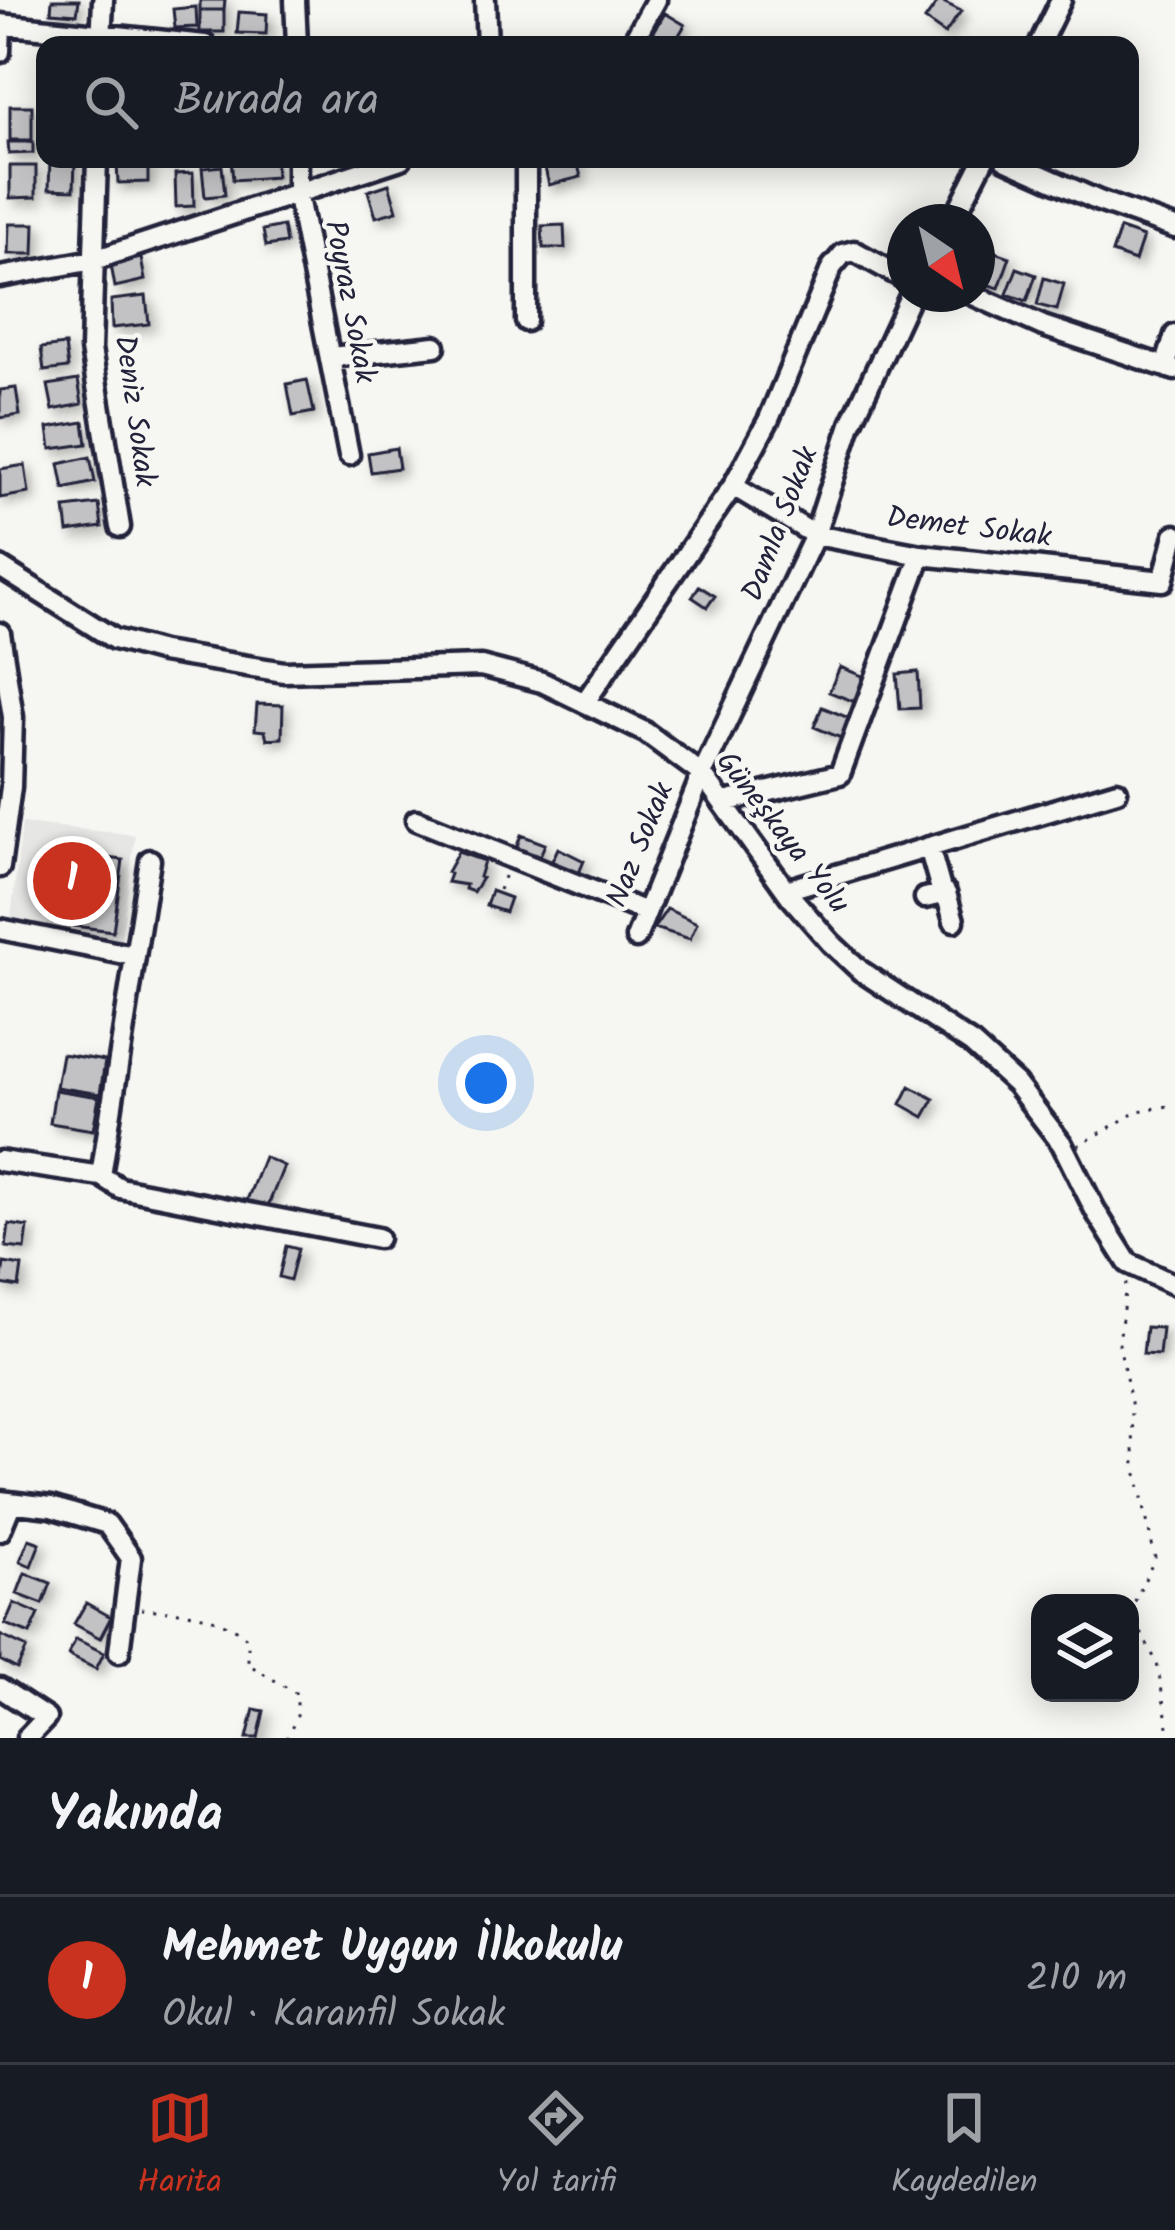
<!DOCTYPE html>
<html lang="tr">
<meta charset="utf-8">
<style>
:root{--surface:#171b24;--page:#20242c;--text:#f1f3f6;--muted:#9ea1a6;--line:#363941;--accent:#c8321e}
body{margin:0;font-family:Kalam,sans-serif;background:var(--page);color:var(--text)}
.controls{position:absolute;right:36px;bottom:36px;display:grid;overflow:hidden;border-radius:24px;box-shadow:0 6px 30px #0003}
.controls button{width:108px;height:108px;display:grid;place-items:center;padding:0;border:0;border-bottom:3px solid var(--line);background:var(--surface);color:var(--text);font:60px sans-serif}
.compass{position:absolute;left:887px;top:204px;width:108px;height:108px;border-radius:50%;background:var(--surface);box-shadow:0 6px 30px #0003;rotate:145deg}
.you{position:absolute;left:486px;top:1083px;width:42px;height:42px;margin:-30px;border:9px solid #fff;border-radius:50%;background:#1a73e8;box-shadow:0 0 0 18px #1a73e833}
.badge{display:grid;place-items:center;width:78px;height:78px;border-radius:50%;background:var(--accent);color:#fff;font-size:39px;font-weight:700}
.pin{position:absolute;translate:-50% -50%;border:6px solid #fff;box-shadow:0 3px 12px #0006}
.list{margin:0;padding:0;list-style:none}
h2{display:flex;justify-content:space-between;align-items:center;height:156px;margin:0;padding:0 48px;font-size:51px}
h2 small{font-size:39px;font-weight:400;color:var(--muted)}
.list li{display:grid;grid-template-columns:78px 1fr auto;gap:36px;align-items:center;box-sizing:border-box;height:168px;padding:0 48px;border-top:3px solid var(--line)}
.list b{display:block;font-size:45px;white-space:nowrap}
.list p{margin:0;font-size:39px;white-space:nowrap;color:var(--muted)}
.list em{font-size:39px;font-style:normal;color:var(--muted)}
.icon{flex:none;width:66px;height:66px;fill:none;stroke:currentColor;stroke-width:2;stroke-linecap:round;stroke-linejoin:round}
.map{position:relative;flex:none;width:1175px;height:1738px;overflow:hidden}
.search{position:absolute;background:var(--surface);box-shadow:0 6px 30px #0003;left:36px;right:36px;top:36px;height:132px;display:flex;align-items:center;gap:30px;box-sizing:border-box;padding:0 42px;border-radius:24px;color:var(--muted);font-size:45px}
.sheet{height:324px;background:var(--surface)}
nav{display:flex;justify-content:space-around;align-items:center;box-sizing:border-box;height:168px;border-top:3px solid var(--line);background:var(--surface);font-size:33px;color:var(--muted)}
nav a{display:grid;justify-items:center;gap:6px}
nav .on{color:var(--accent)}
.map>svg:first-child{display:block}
</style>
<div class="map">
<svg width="1175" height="1738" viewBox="0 0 1175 1738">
<defs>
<filter id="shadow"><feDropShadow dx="5.5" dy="5.5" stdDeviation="6" flood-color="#0004"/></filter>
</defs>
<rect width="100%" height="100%" fill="#f6f6f2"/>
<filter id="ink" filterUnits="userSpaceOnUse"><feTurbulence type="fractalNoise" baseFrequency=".00833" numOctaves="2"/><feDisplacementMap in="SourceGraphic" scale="24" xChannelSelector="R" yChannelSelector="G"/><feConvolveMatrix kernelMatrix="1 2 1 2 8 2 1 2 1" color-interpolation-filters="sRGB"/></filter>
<g filter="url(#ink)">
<path fill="#e6e6e4" d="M 22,823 L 135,835 L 121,942 L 10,927 Z"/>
<path fill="#c2c2c4" stroke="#22223b" stroke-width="3" filter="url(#shadow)" d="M 52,0 L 79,0 L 77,14 L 51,12 Z
M 200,0 L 225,0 L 224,10 L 200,10 Z
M 939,0 L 961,11 L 945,34 L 925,20 Z
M 196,7 L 197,27 L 175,28 L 173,9 Z
M 200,10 L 224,10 L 224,32 L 200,32 Z
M 239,12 L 267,14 L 266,34 L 237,33 Z
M 665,13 L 685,25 L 673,45 L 652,35 Z
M 10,106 L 32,106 L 32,140 L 10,140 Z
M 8,142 L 33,142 L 33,153 L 9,154 Z
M 50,159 L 75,160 L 74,190 L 49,189 Z
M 231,159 L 275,159 L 276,177 L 233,180 Z
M 577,161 L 581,177 L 549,185 L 545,168 Z
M 148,163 L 148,182 L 118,183 L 117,164 Z
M 10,166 L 36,166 L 36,197 L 10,198 Z
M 222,166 L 225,195 L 205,197 L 202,168 Z
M 193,173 L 194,206 L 176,207 L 175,174 Z
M 389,184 L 397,211 L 376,217 L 368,191 Z
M 9,224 L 35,224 L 34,254 L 8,254 Z
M 564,225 L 565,248 L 543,248 L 542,226 Z
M 283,226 L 286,243 L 266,246 L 263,230 Z
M 1120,229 L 1143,237 L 1135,261 L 1112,253 Z
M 993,251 L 1010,257 L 999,288 L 982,283 Z
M 141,258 L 145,280 L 115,287 L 111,265 Z
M 1017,268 L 1036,275 L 1027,301 L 1007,294 Z
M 1044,278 L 1064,284 L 1057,310 L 1037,305 Z
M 146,296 L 149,324 L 112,328 L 111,300 Z
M 65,345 L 68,368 L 44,371 L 41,348 Z
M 78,380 L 82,404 L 53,410 L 48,385 Z
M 307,380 L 314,412 L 293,416 L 287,384 Z
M 16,388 L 20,415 L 0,418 L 0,390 Z
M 84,422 L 87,444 L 51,449 L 48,428 Z
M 396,448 L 399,468 L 371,472 L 368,453 Z
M 90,457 L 95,482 L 64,489 L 59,464 Z
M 25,465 L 29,493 L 0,498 L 0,469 Z
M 99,504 L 102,527 L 68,532 L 65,508 Z
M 699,586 L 715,596 L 707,607 L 692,597 Z
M 840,667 L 865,677 L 855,702 L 829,692 Z
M 918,672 L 920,708 L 900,709 L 897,674 Z
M 257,704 L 283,705 L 282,738 L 267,739 L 265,731 L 255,730 Z
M 822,707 L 849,718 L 841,738 L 814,727 Z
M 521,835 L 545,844 L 539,858 L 516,849 Z
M 558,848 L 584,861 L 578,875 L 551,863 Z
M 458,852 L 484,861 L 479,877 L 482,878 L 473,892 L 465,889 L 466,885 L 447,882 L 450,874 L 447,872 Z
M 84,855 L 123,860 L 113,931 L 74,926 Z
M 491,891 L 510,898 L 505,912 L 486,906 Z
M 667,909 L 697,923 L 690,939 L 654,928 Z
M 62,1054 L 105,1061 L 100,1094 L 56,1087 Z
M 910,1086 L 934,1099 L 924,1117 L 901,1104 Z
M 55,1090 L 99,1097 L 93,1130 L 50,1123 Z
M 264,1157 L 284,1166 L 267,1208 L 247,1200 Z
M 9,1224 L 28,1227 L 25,1249 L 6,1247 Z
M 286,1246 L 298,1249 L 290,1280 L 279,1277 Z
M 4,1263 L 22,1266 L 19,1287 L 1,1284 Z
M 1146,1327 L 1162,1328 L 1159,1355 L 1143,1354 Z
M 29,1539 L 40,1543 L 31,1566 L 20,1561 Z
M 25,1573 L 51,1583 L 43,1604 L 17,1594 Z
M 14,1603 L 39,1614 L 30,1634 L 5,1624 Z
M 86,1603 L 111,1617 L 100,1638 L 74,1624 Z
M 0,1635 L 27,1648 L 17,1669 L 0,1660 Z
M 76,1639 L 104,1653 L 96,1669 L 68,1655 Z
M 254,1709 L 264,1711 L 258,1738 L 247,1738 Z"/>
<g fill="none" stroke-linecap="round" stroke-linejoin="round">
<g stroke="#22223b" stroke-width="27">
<path id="minor" d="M 295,0 L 297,45
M 485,0 L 487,45
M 0,24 L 205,45
M 101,43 L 103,0
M 631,45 L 656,0
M 1039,45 L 1061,0
M 0,52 L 1,24
M 97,159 L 91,349 L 120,527
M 297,159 L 297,192 L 349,455
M 1005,159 L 1099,201 L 1175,228
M 952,222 L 984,159
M 0,277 L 94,260 L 401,159
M 971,294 L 1043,326 L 1175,370
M 526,321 L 526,159
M 331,357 L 435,346
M 1166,364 L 1175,335
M 733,486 L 815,535 L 921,555 L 1163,581 L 1175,535
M 0,567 L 114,639 L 162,652 L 284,672 L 481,666 L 542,682 L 645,732 L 702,774 L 790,896 L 831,943 L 861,971 L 972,1044 L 1016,1084 L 1062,1144 L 1096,1212 L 1128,1263 L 1175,1285
M 0,633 L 13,717 L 11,787 L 0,867
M 585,702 L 733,486 L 769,419 L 832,267 L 843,254 L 854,251 L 905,279
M 725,802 L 840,774 L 921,555
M 416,820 L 646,912
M 929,847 L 942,893
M 786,890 L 1117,791
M 925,898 L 946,893 L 954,921
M 0,929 L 134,956
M 636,938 L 702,774 L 815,535 L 851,424 L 911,294
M 0,1161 L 101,1176 L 120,1188 L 378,1238
M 101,1176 L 150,860
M 0,1501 L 51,1507 L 107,1524 L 131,1558 L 119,1652
M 0,1531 L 11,1504
M 0,1688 L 46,1718 L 27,1738"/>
</g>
<path stroke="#22223b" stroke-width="3" stroke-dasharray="3 9" stroke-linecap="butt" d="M 499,890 L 506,871
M 1078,1146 L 1138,1111 L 1175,1105
M 1126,1283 L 1119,1344 L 1131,1402 L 1135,1465 L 1155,1558 L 1134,1603 L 1134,1619 L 1157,1663 L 1170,1738
M 141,1609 C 182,1612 216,1612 248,1639 L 248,1664 L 297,1694 L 297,1716 L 287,1738"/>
<use href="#minor" stroke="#f6f6f2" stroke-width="18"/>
</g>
</g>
<g text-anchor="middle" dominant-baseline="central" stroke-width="9" stroke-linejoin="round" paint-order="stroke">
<g font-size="30" fill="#22223b" stroke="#f6f6f2">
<text transform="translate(349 302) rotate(79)">Poyraz Sokak</text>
<text transform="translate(134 411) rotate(82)">Deniz Sokak</text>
<text transform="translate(781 524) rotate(-69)">Damla Sokak</text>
<text transform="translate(969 528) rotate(7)">Demet Sokak</text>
<text transform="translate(782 833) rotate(52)">Güneşkaya Yolu</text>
<text transform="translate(641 845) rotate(-68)">Naz Sokak</text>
</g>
</g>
</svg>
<div class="controls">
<button><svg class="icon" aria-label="layers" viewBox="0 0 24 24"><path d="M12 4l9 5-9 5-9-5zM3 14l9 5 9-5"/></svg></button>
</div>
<svg class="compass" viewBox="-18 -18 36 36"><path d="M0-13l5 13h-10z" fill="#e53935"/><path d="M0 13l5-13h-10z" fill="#9ea1a6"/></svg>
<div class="you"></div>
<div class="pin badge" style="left:72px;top:881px">1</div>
<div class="search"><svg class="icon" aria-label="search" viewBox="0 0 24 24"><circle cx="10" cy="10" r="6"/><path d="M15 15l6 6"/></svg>Burada ara</div>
</div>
<section class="sheet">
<h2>Yakında<small></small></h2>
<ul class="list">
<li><span class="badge">1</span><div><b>Mehmet Uygun İlkokulu</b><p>Okul · Karanfil Sokak</p></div><em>210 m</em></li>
</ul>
</section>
<nav>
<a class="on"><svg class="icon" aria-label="map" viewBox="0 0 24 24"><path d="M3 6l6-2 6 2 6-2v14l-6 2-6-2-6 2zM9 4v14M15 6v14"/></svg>Harita</a>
<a><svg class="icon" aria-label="directions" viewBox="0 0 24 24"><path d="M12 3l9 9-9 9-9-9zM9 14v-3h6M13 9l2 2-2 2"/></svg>Yol tarifi</a>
<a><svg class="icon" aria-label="saved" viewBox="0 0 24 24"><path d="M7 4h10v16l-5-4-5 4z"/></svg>Kaydedilen</a>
</nav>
